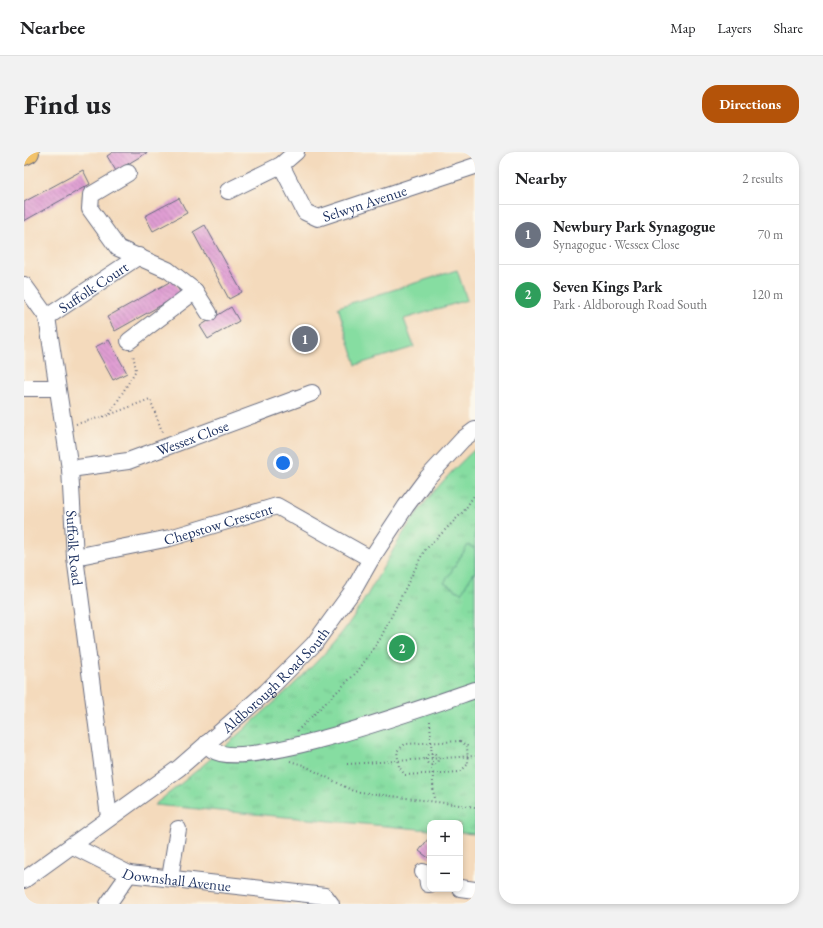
<!DOCTYPE html>
<meta charset="utf-8">
<style>
:root{--surface:#fff;--page:#f2f2f2;--text:#202124;--muted:#757577;--line:#e0e0e0;--accent:#b45309}
body{margin:0;font-family:"EB Garamond",serif;background:var(--page);color:var(--text)}
.controls{position:absolute;right:12px;bottom:12px;display:grid;overflow:hidden;border-radius:8px;box-shadow:0 2px 6px #0003}
.controls button{width:36px;height:36px;display:grid;place-items:center;padding:0;border:0;border-bottom:1px solid var(--line);background:var(--surface);color:var(--text);font:20px sans-serif}
.you{position:absolute;left:259px;top:311px;width:14px;height:14px;margin:-10px;border:3px solid #fff;border-radius:50%;background:#1a73e8;box-shadow:0 0 0 6px #1a73e833}
.badge{display:grid;place-items:center;width:26px;height:26px;border-radius:50%;background:var(--accent);color:#fff;font-size:13px;font-weight:700}
.pin{position:absolute;translate:-50% -50%;border:2px solid #fff;box-shadow:0 1px 4px #0006}
.list{margin:0;padding:0;list-style:none}
h2{display:flex;justify-content:space-between;align-items:center;height:52px;margin:0;padding:0 16px;font-size:17px}
h2 small{font-size:13px;font-weight:400;color:var(--muted)}
.list li{display:grid;grid-template-columns:26px 1fr auto;gap:12px;align-items:center;box-sizing:border-box;height:60px;padding:0 16px;border-top:1px solid var(--line)}
.list b{display:block;font-size:15px;white-space:nowrap}
.list p{margin:0;font-size:13px;white-space:nowrap;color:var(--muted)}
.list em{font-size:13px;font-style:normal;color:var(--muted)}
.map{position:relative;flex:none;width:451px;height:752px;overflow:hidden;border-radius:16px}
header{display:flex;align-items:center;gap:24px;box-sizing:border-box;height:56px;padding:0 20px;background:var(--surface);border-bottom:1px solid var(--line)}
header strong{font-size:19px}
nav{display:flex;gap:22px;margin-inline-start:auto;font-size:14px}
.intro{display:flex;align-items:center;justify-content:space-between;box-sizing:border-box;height:96px;padding:0 24px}
h1{margin:0;font-size:28px}
.button{padding:10px 18px;border-radius:16px;background:var(--accent);color:#fff;font-size:14px;font-weight:700}
main{display:flex;gap:24px;padding:0 24px}
aside{flex:1;background:var(--surface);border-radius:16px;box-shadow:0 2px 6px #0003}
.map>svg:first-child{display:block}
</style>
<header>
<strong>Nearbee</strong>
<nav><a>Map</a><a>Layers</a><a>Share</a></nav>
</header>
<div class="intro"><h1>Find us</h1><a class="button">Directions</a></div>
<main>
<div class="map">
<svg width="451" height="752" viewBox="0 0 451 752">
<defs>
<pattern id="grass-tufts" width="24" height="20" patternUnits="userSpaceOnUse"><rect width="24" height="20" fill="#86dda1"/><path d="M3 7l-1-3M5 7V3M7 7l1-3M15 17l-1-3M17 17v-4M19 17l1-3" fill="none" stroke="#73be8d"/></pattern>
<pattern id="building-back-hatch" width="6" height="6" patternUnits="userSpaceOnUse"><rect width="6" height="6" fill="#e09ed3"/><path d="M-1 5l2 2M0 0l6 6M5-1l2 2" fill="none" stroke="#b581ae"/></pattern>
</defs>
<rect width="100%" height="100%" fill="#fbf7ec"/>
<filter id="ink" filterUnits="userSpaceOnUse"><feTurbulence type="fractalNoise" baseFrequency=".025" numOctaves="2"/><feDisplacementMap in="SourceGraphic" scale="8" xChannelSelector="R" yChannelSelector="G"/><feConvolveMatrix kernelMatrix="1 2 1 2 8 2 1 2 1" color-interpolation-filters="sRGB"/></filter>
<filter id="wash" filterUnits="userSpaceOnUse"><feTurbulence type="fractalNoise" baseFrequency=".012" numOctaves="4" result="noise"/><feDisplacementMap in="SourceGraphic" scale="16" xChannelSelector="R" yChannelSelector="G"/><feGaussianBlur stdDeviation="0.9" result="paint"/><feColorMatrix in="noise" values="0 0 0 0 0 0 0 0 0 0 0 0 0 0 0 0 0 1.4 0 .05"/><feComposite in="paint" operator="in"/></filter>
<g filter="url(#wash)">
<rect width="100%" height="100%" fill="#f4dabc"/>
<path fill="url(#grass-tufts)" stroke="#508680" d="M 451,297 L 451,682 L 436,681 L 436,671 L 406,671 L 406,678 L 130,653 C 164,627 196,599 228,570 C 260,542 294,512 320,478 C 343,447 360,412 380,380 C 400,349 424,322 451,297 Z"/>
<path fill="#86dda1" stroke="#508680" d="M 433,118 L 443,148 L 380,167 L 390,195 L 332,213 L 314,155 Z
M 444,393 L 451,397 L 451,419 L 437,441 L 420,431 Z"/>
<g id="blocks">
<path fill="url(#building-back-hatch)" d="M 89,0 L 124,0 L 92,19 L 83,4 Z
M 59,18 L 66,32 L 0,69 L 0,50 Z
M 155,46 L 163,61 L 129,79 L 121,64 Z
M 181,73 L 218,140 L 205,147 L 169,80 Z
M 149,128 L 157,142 L 91,179 L 83,165 Z
M 207,155 L 215,169 L 184,187 L 176,174 Z
M 85,188 L 103,221 L 89,228 L 71,195 Z
M 404,687 L 406,689 L 406,707 L 395,699 Z"/>
</g>
</g>
<g filter="url(#ink)">
<use href="#blocks" fill-opacity="0" stroke="#676b7f" stroke-width="1"/>
<g fill="none" stroke-linecap="round" stroke-linejoin="round">
<g stroke="#676b7f" stroke-width="18">
<g id="minor">
<path id="s1" d="M 257,13 L 281,60 L 294,66 L 451,14"/>
<path d="M 104,21 L 67,43 L 66,57 L 94,96 L 144,118 L 171,139 L 185,161"/>
<path d="M 204,39 L 257,13 L 272,0"/>
<path id="s2" d="M 0,133 L 23,165 L 46,317 L 51,405 L 85,665"/>
<path id="s3" d="M 23,165 L 115,104"/>
<path d="M 105,189 L 171,139"/>
<path d="M 0,236 L 33,236"/>
<path id="s4" d="M 46,317 L 104,309 L 288,241"/>
<path id="s5" d="M 51,405 L 146,386 L 253,354 L 347,407"/>
<path d="M 183,591 C 185,594 187,597 189,598 C 221,621 410,552 451,538"/>
<path id="s6" d="M 49,694 L 105,722 L 301,744 L 307,752"/>
<path d="M 399,720 L 403,723 L 404,732 L 406,732"/>
<path d="M 146,726 L 154,677"/>
<path id="s7" d="M 0,728 L 155,616 L 242,540 L 290,492 L 330,437 L 347,407 L 382,354 L 403,326 L 439,287 L 451,278"/>
<path d="M 436,736 L 451,738"/>
<path d="M 84,752 L 105,722"/>
</g>
</g>
<g stroke="#676b7f" stroke-width="24">
<path id="highway" d="M 0,2 L 4,0"/>
</g>
<path stroke="#676b7f" stroke-width="2" stroke-dasharray="1 3" stroke-linecap="butt" d="M 86,262 L 112,218 L 109,202
M 52,272 L 85,263 L 126,247 L 139,282
M 406,569 L 410,649
M 273,579 L 334,519 L 356,487 L 400,399 L 440,359 L 451,342
M 436,589 L 443,594 L 444,612 L 436,620 L 381,623 L 375,615 L 373,599 L 381,592 Z
M402 607a6 6 0 1 1 12 0a6 6 0 1 1-12 0Z
M 266,609 L 279,613 L 329,639 L 451,655
M 323,612 L 451,604"/>
<use href="#minor" stroke="#fff" stroke-width="16"/>
<use href="#highway" stroke="#f2c26a" stroke-width="22"/>
</g>
</g>
<g text-anchor="middle" dominant-baseline="central" stroke-width="4" stroke-linejoin="round" paint-order="stroke">
<g font-size="15" fill="#1b2f5e" stroke="#fbf7ec">
<text stroke="none"><textPath href="#s1" startOffset="116">Selwyn Avenue</textPath></text>
<text stroke="none"><textPath href="#s3" startOffset="55">Suffolk Court</textPath></text>
<text stroke="none"><textPath href="#s4" startOffset="127">Wessex Close</textPath></text>
<text stroke="none"><textPath href="#s5" startOffset="147">Chepstow Crescent</textPath></text>
<text stroke="none"><textPath href="#s2" startOffset="272">Suffolk Road</textPath></text>
<text stroke="none"><textPath href="#s7" startOffset="322">Aldborough Road South</textPath></text>
<text stroke="none"><textPath href="#s6" startOffset="111">Downshall Avenue</textPath></text>
</g>
</g>
</svg>
<div class="controls">
<button>+</button>
<button>−</button>
</div>
<div class="you"></div>
<div class="pin badge" style="left:281px;top:187px;background:#6b7280">1</div>
<div class="pin badge" style="left:378px;top:496px;background:#2e9e5b">2</div>
</div>
<aside>
<h2>Nearby<small>2 results</small></h2>
<ul class="list">
<li><span class="badge" style="background:#6b7280">1</span><div><b>Newbury Park Synagogue</b><p>Synagogue · Wessex Close</p></div><em>70 m</em></li>
<li><span class="badge" style="background:#2e9e5b">2</span><div><b>Seven Kings Park</b><p>Park · Aldborough Road South</p></div><em>120 m</em></li>
</ul>
</aside>
</main>
